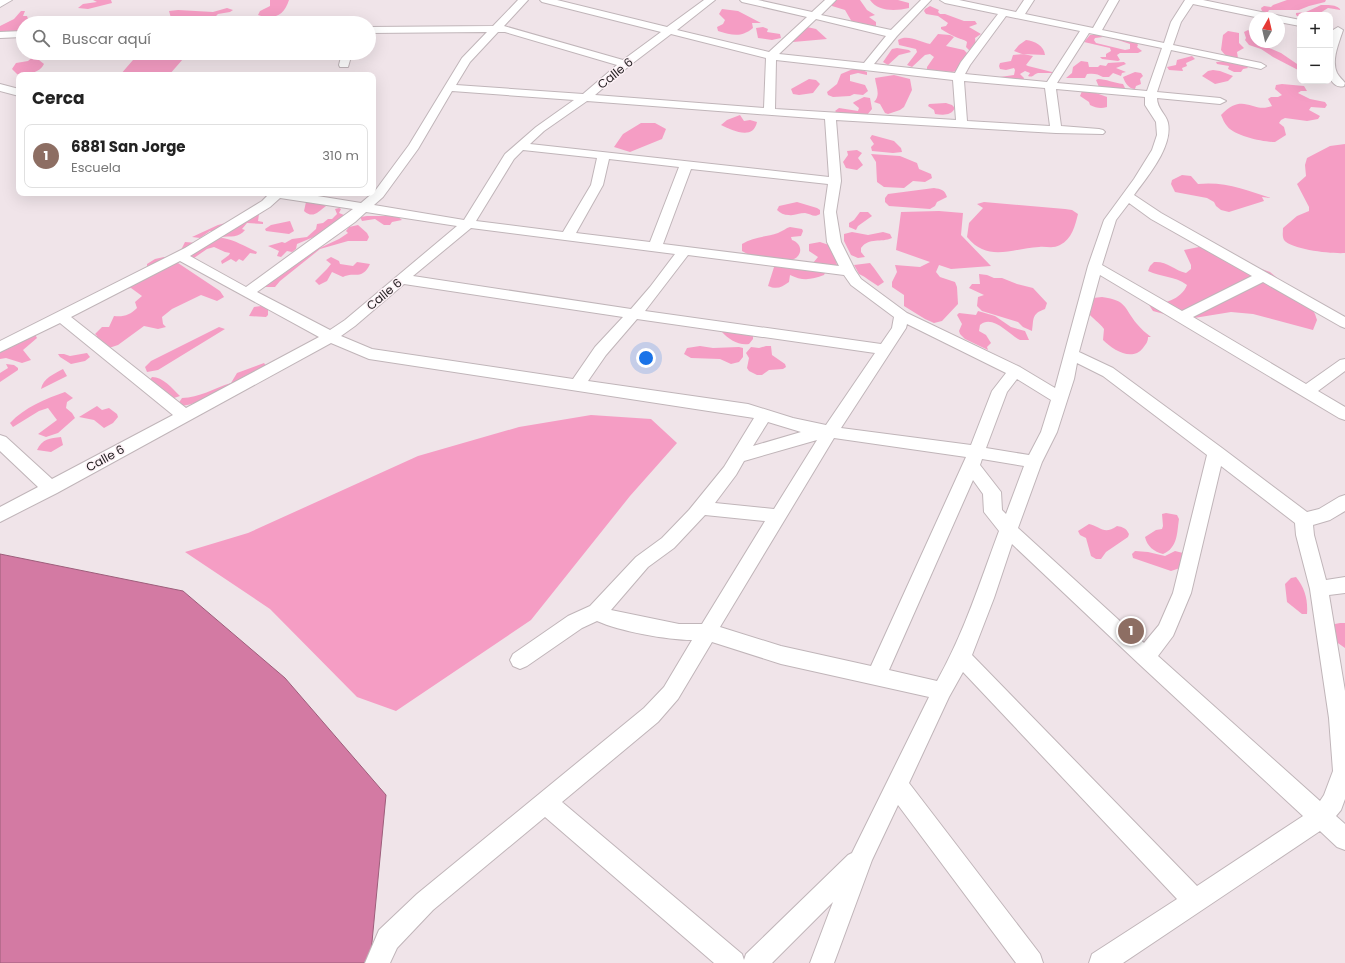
<!DOCTYPE html>
<html lang="es">
<meta charset="utf-8">
<style>
:root{--surface:#fff;--page:#f2f2f2;--text:#222;--muted:#767676;--line:#e0e0e0;--accent:#ea580c}
body{margin:0;font-family:Poppins,sans-serif;background:var(--page);color:var(--text)}
.controls{position:absolute;right:12px;top:12px;display:grid;overflow:hidden;border-radius:8px;box-shadow:0 4px 16px #0002}
.controls button{width:36px;height:36px;display:grid;place-items:center;padding:0;border:0;border-bottom:1px solid var(--line);background:var(--surface);color:var(--text);font:20px sans-serif}
.compass{position:absolute;left:1249px;top:12px;width:36px;height:36px;border-radius:50%;background:var(--surface);box-shadow:0 4px 16px #0002;rotate:8deg}
.you{position:absolute;left:646px;top:358px;width:14px;height:14px;margin:-10px;border:3px solid #fff;border-radius:50%;background:#1a73e8;box-shadow:0 0 0 6px #1a73e833}
.badge{display:grid;place-items:center;width:26px;height:26px;border-radius:50%;background:var(--accent);color:#fff;font-size:13px;font-weight:700}
.pin{position:absolute;translate:-50% -50%;border:2px solid #fff;box-shadow:0 1px 4px #0006}
.list{margin:0;padding:0;list-style:none}
h2{display:flex;justify-content:space-between;align-items:center;height:52px;margin:0;padding:0 16px;font-size:17px}
h2 small{font-size:13px;font-weight:400;color:var(--muted)}
.list li{display:grid;grid-template-columns:26px 1fr auto;gap:12px;align-items:center;box-sizing:border-box;height:64px;margin:0 8px 8px;padding:0 8px;border:1px solid var(--line);border-radius:8px}
.list b{display:block;font-size:15px;white-space:nowrap}
.list p{margin:0;font-size:13px;white-space:nowrap;color:var(--muted)}
.list em{font-size:13px;font-style:normal;color:var(--muted)}
.icon{flex:none;width:22px;height:22px;fill:none;stroke:currentColor;stroke-width:2;stroke-linecap:round;stroke-linejoin:round}
.map{position:relative;flex:none;width:1345px;height:963px;overflow:hidden}
.search{position:absolute;background:var(--surface);box-shadow:0 4px 16px #0002;left:16px;top:16px;width:360px;height:44px;display:flex;align-items:center;gap:10px;box-sizing:border-box;padding:0 14px;border-radius:22px;color:var(--muted);font-size:15px}
.panel{position:absolute;background:var(--surface);box-shadow:0 4px 16px #0002;left:16px;top:72px;width:360px;height:124px;border-radius:8px}
.map>svg:first-child{display:block}
</style>
<div class="map">
<svg width="1345" height="963" viewBox="0 0 1345 963">
<rect width="100%" height="100%" fill="#f0e4e9"/>
<path fill="#f59dc4" d="M 93,0 L 111,0 L 112,3 L 88,9 L 78,8 L 83,4 L 97,2 Z
M 270,0 L 289,0 C 284,16 274,20 258,15 L 260,11 L 270,6 Z
M 831,0 L 860,0 L 867,10 L 875,15 L 869,17 L 876,22 L 876,27 L 852,22 L 845,10 L 832,6 Z
M 870,0 L 898,0 L 909,3 L 909,8 C 896,11 878,12 870,0 Z
M 1287,0 L 1326,0 L 1325,2 L 1309,6 L 1299,10 L 1269,10 L 1268,12 L 1269,15 C 1264,13 1262,13 1261,8 L 1264,6 L 1271,7 L 1273,5 Z
M 1321,5 C 1328,5 1336,4 1341,10 L 1328,8 L 1320,13 L 1322,15 L 1300,15 L 1300,18 L 1296,15 L 1296,13 L 1306,12 Z
M 930,6 L 939,10 L 938,12 L 940,14 L 945,14 L 964,21 L 975,21 L 977,24 L 969,27 L 981,34 L 975,38 L 976,46 L 974,49 L 969,50 L 966,47 L 967,42 C 964,39 962,40 958,38 C 953,36 946,32 941,29 L 941,27 L 946,26 L 948,23 L 938,16 L 926,14 L 924,11 L 925,9 Z
M 227,8 L 233,10 L 230,12 L 218,14 L 213,19 L 199,19 L 204,23 L 167,23 L 171,18 L 169,11 L 178,10 L 213,12 Z
M 722,9 L 738,11 L 761,23 L 752,23 L 753,28 C 741,38 732,35 718,31 L 717,27 L 723,24 L 725,20 L 719,14 Z
M 21,11 L 25,11 L 23,16 L 27,16 L 28,19 L 34,23 L 23,23 L 23,33 L 0,33 L 0,26 L 14,19 Z
M 763,27 L 768,29 L 767,32 L 780,34 L 781,38 L 772,40 L 758,38 L 756,28 Z
M 807,27 L 816,29 L 827,39 L 793,42 L 787,39 C 792,29 796,28 807,27 Z
M 1248,30 L 1254,35 L 1255,42 L 1281,53 L 1300,66 L 1300,71 L 1273,57 L 1261,49 L 1249,45 L 1245,40 L 1246,38 L 1244,32 Z
M 1228,31 L 1239,33 L 1239,43 L 1244,48 L 1237,52 L 1238,58 C 1230,59 1226,57 1221,50 L 1223,35 Z
M 938,34 L 950,35 L 954,37 L 946,46 L 964,50 L 967,53 L 967,58 L 957,71 L 952,72 L 927,70 L 927,67 L 934,57 L 930,54 L 925,55 L 912,67 L 907,65 L 917,52 L 916,49 L 899,45 L 898,40 C 908,34 919,42 930,44 Z
M 1090,35 L 1099,35 L 1103,37 L 1095,38 L 1094,40 L 1096,43 L 1125,50 L 1130,49 L 1130,44 L 1112,38 L 1136,42 L 1138,45 L 1137,47 L 1142,51 L 1138,53 L 1120,53 L 1117,55 L 1120,60 L 1118,61 L 1102,59 L 1100,57 L 1106,57 L 1106,54 L 1111,51 L 1110,48 L 1084,42 Z
M 1026,40 C 1035,41 1044,46 1045,55 L 1022,54 L 1014,51 L 1019,45 Z
M 897,48 L 909,50 L 911,52 L 899,55 L 888,65 L 883,62 L 892,49 Z
M 105,53 L 173,53 L 179,57 L 120,58 L 104,54 Z
M 36,54 L 39,60 L 44,64 C 40,73 27,74 19,76 L 12,69 L 16,63 L 28,61 Z
M 1023,54 L 1033,56 L 1026,65 L 1028,66 L 1056,73 L 1038,73 C 1033,74 1034,78 1028,76 L 1030,73 L 1025,71 L 1020,74 L 1024,78 L 1023,81 L 1001,78 L 1000,77 L 1014,75 L 1015,70 L 1014,68 L 1006,70 L 1000,69 L 999,66 L 1000,63 L 1011,61 L 1013,55 Z
M 1192,56 L 1195,59 L 1186,63 L 1187,66 L 1182,68 L 1183,71 L 1169,70 L 1167,67 L 1176,65 L 1177,60 Z
M 183,59 L 169,75 L 120,75 L 133,60 Z
M 1081,61 L 1088,62 L 1089,67 L 1098,67 L 1100,65 L 1106,66 L 1108,63 L 1124,62 L 1126,64 L 1116,68 L 1126,72 L 1122,73 L 1121,76 L 1113,73 L 1109,77 L 1103,77 C 1098,74 1094,73 1087,74 L 1085,78 L 1066,78 L 1072,73 L 1073,67 Z
M 1216,62 C 1225,61 1243,60 1248,68 L 1243,69 L 1241,72 L 1234,72 L 1228,69 L 1229,66 L 1217,64 Z
M 853,69 L 859,69 L 867,72 L 867,75 L 858,73 L 850,75 L 850,81 L 865,85 L 868,91 L 863,95 L 854,94 L 850,96 L 833,97 L 828,95 L 827,92 L 837,84 L 841,74 Z
M 1213,70 L 1220,71 L 1233,76 L 1228,81 L 1215,84 L 1202,76 L 1208,71 Z
M 1135,72 L 1141,73 L 1143,76 L 1140,79 L 1141,84 L 1136,86 L 1135,89 C 1129,89 1125,83 1123,77 Z
M 894,75 L 910,79 L 912,90 L 904,107 L 900,110 L 888,114 L 885,113 L 880,104 L 874,102 C 881,95 876,87 875,78 Z
M 809,79 L 816,80 L 820,84 L 813,93 L 799,95 L 793,94 L 791,89 Z
M 1098,79 C 1106,79 1114,83 1123,84 L 1125,88 L 1117,89 L 1099,87 L 1096,80 Z
M 1282,84 L 1304,86 L 1307,91 L 1301,91 L 1298,93 L 1310,99 L 1325,102 L 1327,105 L 1325,108 L 1311,107 L 1309,110 L 1320,116 L 1318,119 L 1307,121 L 1285,118 L 1281,120 L 1279,123 L 1284,127 L 1286,135 L 1275,142 C 1263,142 1234,136 1227,126 C 1224,123 1223,119 1221,115 C 1244,91 1252,114 1272,106 L 1268,99 L 1271,97 L 1278,97 L 1282,95 L 1275,89 L 1276,85 Z
M 1082,91 L 1096,93 L 1107,97 L 1107,107 C 1101,109 1096,108 1090,105 L 1089,102 L 1080,96 Z
M 864,97 L 870,98 L 872,109 L 867,115 L 838,114 L 835,111 L 839,108 L 858,111 L 859,108 L 853,103 L 854,102 Z
M 946,103 L 952,105 L 955,108 C 951,116 943,115 935,114 L 934,110 L 928,106 L 929,104 Z
M 740,115 L 744,121 L 750,120 L 757,122 C 753,141 732,130 721,125 L 727,120 Z
M 641,123 L 655,123 L 666,129 L 662,139 L 630,152 L 614,147 L 623,134 Z
M 872,135 L 894,141 L 901,148 L 902,152 L 893,153 L 872,151 L 871,147 L 874,144 L 870,138 Z
M 1345,144 L 1345,253 C 1333,254 1292,250 1284,240 C 1282,236 1283,232 1283,228 L 1297,216 L 1309,211 L 1309,207 L 1297,184 L 1306,176 L 1305,165 L 1307,158 L 1330,146 Z
M 857,150 L 862,153 L 858,158 L 863,165 L 857,170 L 846,168 L 843,162 L 848,155 L 847,151 Z
M 871,154 L 900,156 L 917,163 L 919,169 L 931,174 L 932,178 L 925,182 L 913,181 L 904,188 L 884,187 L 877,182 L 876,162 Z
M 1182,175 L 1191,176 L 1198,184 C 1224,181 1247,190 1271,198 L 1262,197 L 1264,201 L 1229,212 L 1221,210 L 1216,206 L 1214,202 L 1207,198 L 1175,192 L 1171,184 L 1172,180 Z
M 934,188 C 941,189 945,190 947,197 L 937,202 L 935,206 L 930,209 L 889,206 L 885,202 L 885,198 L 888,194 Z
M 306,202 L 317,202 L 326,206 C 318,212 313,219 304,211 Z
M 797,202 L 817,208 L 820,210 L 820,214 C 814,218 811,214 805,213 C 799,213 794,216 789,215 C 784,215 780,213 777,210 L 779,206 Z
M 984,202 L 1065,209 L 1072,210 L 1078,214 C 1075,226 1072,239 1060,245 C 1053,249 1046,246 1039,247 C 1013,248 988,263 967,237 L 969,223 L 983,208 L 977,204 Z
M 339,208 L 341,209 L 339,213 L 344,215 L 341,218 L 323,233 L 297,244 L 296,249 L 292,252 L 287,251 L 281,257 L 277,256 L 279,251 L 268,246 L 282,242 L 285,243 L 292,239 L 307,237 L 316,229 L 317,224 L 323,223 L 328,219 L 332,219 L 337,214 L 335,209 Z
M 939,211 L 963,213 L 961,235 L 991,266 L 951,269 L 939,265 L 936,272 L 940,277 L 955,282 L 957,287 L 958,304 L 942,321 L 934,323 L 925,319 L 904,306 L 904,295 L 892,287 L 892,282 L 897,272 L 895,265 L 920,267 L 930,262 L 896,250 L 901,212 Z
M 860,212 L 868,212 L 872,216 L 858,226 L 856,230 L 849,227 L 849,223 L 854,220 Z
M 259,214 L 258,221 L 263,222 L 263,224 L 247,223 L 242,229 L 245,230 C 239,238 230,236 221,237 L 222,233 L 210,231 L 200,238 L 192,237 L 218,225 Z
M 367,216 L 397,216 L 402,220 L 392,222 L 390,225 L 384,225 L 375,219 L 362,221 L 360,217 Z
M 290,221 L 294,231 L 289,234 L 266,231 L 265,229 L 271,225 Z
M 358,225 L 367,233 L 369,237 L 367,241 L 348,241 L 320,249 L 280,281 L 275,287 L 261,287 L 267,281 L 285,273 L 309,253 L 339,239 L 348,233 L 346,231 L 349,227 Z
M 790,227 L 802,229 L 803,231 L 801,236 L 791,237 L 792,240 C 803,244 803,256 792,260 L 751,256 L 742,251 L 742,244 C 753,237 766,237 778,233 C 783,231 786,228 790,227 Z
M 852,232 L 868,235 L 883,232 L 890,234 L 892,238 C 881,243 869,237 861,248 L 861,252 L 865,257 L 858,258 L 851,255 L 844,241 L 844,234 Z
M 223,238 C 235,240 246,247 257,252 L 256,254 L 250,253 L 243,261 L 239,259 L 236,262 L 231,259 L 222,264 L 221,261 L 229,255 L 230,253 L 225,252 L 214,247 L 207,249 L 194,258 L 181,250 L 185,242 L 197,243 L 202,239 Z
M 820,242 L 832,246 L 837,265 L 816,265 L 813,263 L 818,257 L 809,251 L 809,244 Z
M 1199,247 L 1217,249 L 1242,262 L 1270,272 L 1276,277 L 1283,287 L 1311,308 L 1315,314 L 1317,320 L 1313,330 L 1253,314 L 1231,312 L 1188,319 L 1179,318 L 1153,311 L 1149,305 C 1163,304 1181,300 1187,285 C 1175,276 1161,277 1148,271 L 1150,266 L 1154,262 C 1167,261 1174,270 1186,273 L 1191,269 L 1191,265 L 1184,250 Z
M 164,257 L 178,263 L 220,291 L 224,297 L 217,301 L 201,295 L 172,309 L 162,317 L 163,324 L 166,327 L 158,329 L 144,326 L 118,345 L 109,348 L 95,341 L 97,336 L 95,334 L 102,327 L 109,327 L 114,316 C 124,317 130,315 137,308 L 135,302 L 142,296 L 131,288 L 124,289 L 147,267 L 147,264 L 155,259 Z
M 331,257 L 339,261 L 340,264 L 353,266 L 357,262 L 370,264 C 362,281 355,271 343,277 L 332,272 L 327,281 L 319,285 L 315,281 L 327,269 L 331,264 L 326,260 Z
M 870,263 L 874,268 L 884,282 L 878,286 C 871,282 866,277 859,274 L 854,265 Z
M 775,264 L 822,271 L 825,273 L 824,275 C 811,280 802,281 790,275 L 789,282 C 782,287 777,290 768,286 Z
M 979,274 L 987,275 L 994,278 L 1002,278 L 1017,284 L 1033,288 L 1047,303 L 1045,309 C 1031,314 1034,319 1032,331 L 1023,327 L 1018,322 L 982,311 L 977,306 L 978,297 L 984,295 L 969,288 L 972,284 L 980,284 Z
M 1102,297 C 1128,301 1123,307 1137,324 C 1141,329 1146,333 1151,337 L 1148,337 C 1148,342 1146,344 1143,348 C 1132,362 1113,350 1103,340 L 1104,329 C 1099,322 1093,319 1088,313 L 1093,298 Z
M 261,306 L 268,307 L 268,315 L 266,317 L 249,316 L 254,307 Z
M 978,311 L 995,316 L 1011,327 L 1025,331 L 1029,340 L 1020,340 C 1009,335 993,314 980,325 L 979,331 L 986,335 L 991,343 L 987,347 L 988,350 L 965,339 L 960,334 L 959,331 L 962,324 L 957,315 L 959,313 L 976,315 Z
M 219,327 L 225,329 L 158,370 L 147,372 L 145,367 L 151,361 Z
M 726,330 L 753,336 L 753,339 L 749,344 C 739,346 728,339 722,332 Z
M 34,332 L 37,338 L 23,350 L 31,360 L 22,363 L 6,358 L 0,359 L 0,344 Z
M 700,346 L 713,348 L 739,347 L 743,348 L 743,357 L 739,362 L 731,364 L 720,359 L 691,358 L 684,354 L 687,348 Z
M 766,346 L 771,346 L 772,355 L 785,364 L 786,367 L 783,369 L 769,370 L 762,375 L 757,375 L 749,371 L 747,368 L 749,358 L 746,353 L 751,347 L 759,348 Z
M 87,353 L 90,357 L 85,361 L 71,364 L 60,357 L 58,354 L 64,354 L 70,356 Z
M 264,363 L 267,367 C 257,371 247,374 238,380 C 220,391 203,403 182,406 L 178,404 L 182,398 C 199,398 214,388 231,383 L 237,373 Z
M 6,364 L 14,365 L 18,368 L 18,370 L 0,382 L 0,373 L 8,368 Z
M 63,369 L 67,376 L 41,389 C 43,378 54,374 63,369 Z
M 152,377 C 163,377 172,388 180,396 L 171,399 L 149,381 Z
M 65,392 L 73,398 L 67,402 L 66,408 L 72,413 L 75,418 L 58,433 L 46,437 L 38,434 L 57,420 L 48,408 L 39,411 L 13,427 L 10,423 C 25,407 45,399 65,392 Z
M 97,406 L 102,410 L 109,408 L 117,414 L 118,417 L 113,423 L 104,428 L 94,420 L 79,417 Z
M 591,415 L 651,419 L 677,443 L 630,496 L 531,620 L 396,711 L 357,697 L 270,609 L 185,552 L 248,533 L 418,456 L 519,427 Z
M 61,437 L 63,445 L 51,452 L 37,450 C 42,439 50,438 61,437 Z
M 1166,513 L 1177,515 L 1179,519 C 1177,532 1178,548 1163,554 C 1154,552 1147,546 1145,537 L 1156,530 L 1162,529 L 1163,526 L 1162,514 Z
M 1089,524 C 1101,527 1104,535 1117,526 C 1123,527 1126,528 1129,534 L 1128,537 L 1106,552 L 1101,559 L 1096,559 L 1091,556 L 1086,538 L 1080,535 L 1078,531 Z
M 1135,551 L 1148,552 L 1165,556 L 1175,551 L 1183,553 L 1186,566 L 1171,571 L 1133,558 L 1132,554 Z
M 1296,577 C 1305,588 1308,600 1307,614 L 1302,614 L 1287,602 L 1285,584 L 1291,578 Z
M 1340,623 L 1345,623 L 1345,648 L 1335,641 L 1332,627 L 1335,624 Z"/>
<path fill="#d37aa3" stroke="#9d5e7b" d="M 0,554 L 183,591 L 285,678 L 386,795 L 370,963 L 0,963 Z"/>
<g fill="none" stroke-linecap="round" stroke-linejoin="round">
<g stroke="#c0b5b9" stroke-width="2">
<path id="minor" d="M 0,0 L 12,0 L 0,7 Z
M 518,0 L 528,0 L 504,26 L 623,60 L 661,32 L 542,2 L 540,0 L 557,0 L 667,27 L 704,0 L 715,0 L 677,30 L 769,52 L 807,17 L 742,2 L 740,0 L 758,0 L 812,12 L 825,0 L 836,0 L 821,15 L 891,30 L 921,0 L 931,0 L 897,36 L 874,64 L 955,73 L 961,62 L 998,14 L 945,3 L 940,0 L 959,0 L 1016,12 L 1024,0 L 1034,0 L 1025,14 L 1093,28 L 1109,0 L 1119,0 L 1102,30 L 1164,43 L 1171,22 L 1185,0 L 1203,0 L 1300,20 L 1300,26 L 1279,22 L 1279,18 L 1260,18 L 1193,4 L 1181,22 L 1173,45 L 1261,63 L 1266,66 L 1261,69 L 1171,50 L 1157,92 L 1220,98 L 1226,101 L 1220,104 L 1157,98 C 1157,109 1166,114 1168,123 C 1173,147 1147,177 1134,195 L 1161,213 L 1345,317 L 1345,328 L 1340,326 L 1263,282 L 1193,317 L 1306,384 L 1340,360 L 1345,359 L 1345,371 L 1318,391 L 1345,407 L 1345,420 L 1339,418 L 1100,275 L 1079,352 L 1113,368 L 1222,448 L 1307,512 L 1319,509 L 1339,497 L 1345,495 L 1345,511 L 1330,520 L 1313,525 L 1314,535 L 1326,580 L 1345,577 L 1345,593 L 1329,595 L 1345,691 L 1345,799 L 1341,810 L 1336,816 L 1345,824 L 1345,850 L 1337,847 L 1320,831 L 1123,963 L 1089,963 L 1092,954 L 1177,899 L 963,672 L 949,697 L 909,783 L 1040,954 L 1043,963 L 1016,963 L 898,805 L 872,860 L 834,963 L 810,963 L 833,902 L 772,963 L 714,963 L 545,817 L 433,910 L 397,948 L 390,963 L 365,963 L 379,930 L 417,894 L 644,708 L 664,687 L 692,640 C 667,640 619,631 597,621 L 582,628 L 527,666 L 520,669 L 513,666 L 510,660 L 513,654 L 568,616 L 590,606 L 636,557 L 662,538 L 689,510 L 724,467 L 754,418 L 369,359 L 331,343 L 57,493 L 0,522 L 0,507 L 38,487 L 0,451 L 0,435 L 6,437 L 52,479 L 173,415 L 60,323 L 0,352 L 0,341 L 185,248 L 262,201 L 269,194 L 269,193 L 299,193 L 361,203 L 375,191 L 409,145 L 462,58 L 487,32 L 369,33 L 369,27 L 493,26 ZM 1006,16 L 1080,31 L 1047,82 L 965,74 L 970,65 ZM 816,19 L 886,36 L 864,63 L 779,54 ZM 498,32 L 505,32 L 617,65 L 583,94 L 456,85 L 470,62 ZM 1089,33 L 1162,48 L 1147,91 L 1057,83 ZM 671,34 L 766,58 L 764,108 L 595,95 L 629,66 ZM 776,60 L 953,80 L 956,120 L 775,109 ZM 964,81 L 1045,88 L 1050,126 L 967,121 ZM 1056,89 L 1145,97 L 1145,105 L 1156,122 L 1157,135 L 1152,150 L 1134,179 L 1104,220 L 1088,266 L 1055,388 L 1020,367 L 907,313 L 861,279 L 855,270 L 841,242 L 836,212 L 841,181 L 836,120 L 1056,133 L 1103,134 L 1105,132 L 1103,130 L 1099,129 L 1061,126 ZM 452,91 L 574,100 L 536,127 L 505,154 L 464,220 L 374,205 L 383,197 L 418,149 ZM 587,101 L 825,119 L 829,177 L 530,144 L 544,131 ZM 523,150 L 597,158 L 591,185 L 563,232 L 476,221 L 514,159 ZM 609,159 L 679,167 L 650,242 L 576,233 L 603,185 ZM 691,169 L 828,184 L 824,212 L 827,242 L 839,266 L 663,244 ZM 280,198 L 353,209 L 246,287 L 190,256 L 270,207 ZM 1129,203 L 1151,219 L 1252,276 L 1182,311 L 1102,265 L 1116,220 ZM 366,212 L 457,226 L 345,320 L 330,330 L 257,292 L 355,222 ZM 471,228 L 675,254 L 650,287 L 631,309 L 413,276 ZM 688,255 L 844,275 L 851,285 L 894,317 L 892,328 L 881,344 L 645,311 ZM 180,261 L 319,337 L 186,408 L 71,317 ZM 404,284 L 623,317 L 595,347 L 573,379 L 372,349 L 341,336 L 355,326 ZM 637,319 L 875,353 L 826,425 L 793,418 L 748,404 L 588,381 L 606,355 ZM 907,324 L 1006,373 L 992,391 L 971,445 L 841,428 L 906,328 ZM 1077,363 L 1103,376 L 1207,455 L 1173,593 L 1159,625 L 1144,643 L 1018,528 L 1042,462 L 1057,432 L 1074,379 ZM 1017,379 L 1051,400 L 1041,432 L 1029,455 L 986,448 L 1007,392 ZM 768,422 L 801,432 L 753,446 ZM 834,438 L 966,457 L 871,666 L 781,646 L 720,627 ZM 817,440 L 774,509 L 715,503 L 736,475 L 744,461 ZM 982,459 L 1024,466 L 1006,514 L 1002,510 L 1001,492 L 980,465 ZM 1221,466 L 1295,523 L 1296,535 L 1310,589 L 1329,718 L 1333,771 L 1324,795 L 1320,801 L 1158,656 L 1173,636 L 1191,593 ZM 973,480 L 983,494 L 984,512 L 999,531 C 980,582 964,633 937,681 L 889,670 ZM 705,515 L 765,521 L 702,624 L 679,624 L 611,610 L 648,567 L 674,548 ZM 1012,544 L 1138,663 L 1303,816 L 1197,886 L 972,655 L 994,598 ZM 712,642 L 781,664 L 929,697 L 852,853 L 848,855 L 746,954 L 744,960 L 742,954 L 562,802 L 658,722 L 678,699 Z
M 1338,27 L 1343,30 C 1339,43 1331,60 1337,73 C 1339,77 1343,80 1345,83 L 1344,86 C 1337,88 1334,84 1330,79 L 1330,39 L 1333,30 Z
M 23,31 L 23,37 L 0,38 L 0,32 Z
M 342,53 L 352,53 L 348,67 L 340,67 L 339,65 Z
M 0,84 L 19,89 L 19,96 L 0,91 Z"/>
</g>
<use href="#minor" fill="#fff" fill-rule="evenodd"/>
</g>
<g text-anchor="middle" dominant-baseline="central" stroke-width="3" stroke-linejoin="round" paint-order="stroke">
<g font-size="12" fill="#201c1e" stroke="#fdf1f6">
<text transform="translate(615 73) rotate(-39)">Calle 6</text>
<text transform="translate(384 294) rotate(-40)">Calle 6</text>
<text transform="translate(105 458) rotate(-29)">Calle 6</text>
</g>
</g>
</svg>
<div class="controls">
<button>+</button>
<button>−</button>
</div>
<svg class="compass" viewBox="-18 -18 36 36"><path d="M0-13l5 13h-10z" fill="#e53935"/><path d="M0 13l5-13h-10z" fill="#767676"/></svg>
<div class="you"></div>
<div class="pin badge" style="left:1131px;top:631px;background:#8d6e63">1</div>
<div class="search"><svg class="icon" aria-label="search" viewBox="0 0 24 24"><circle cx="10" cy="10" r="6"/><path d="M15 15l6 6"/></svg>Buscar aquí</div>
<section class="panel">
<h2>Cerca<small></small></h2>
<ul class="list">
<li><span class="badge" style="background:#8d6e63">1</span><div><b>6881 San Jorge</b><p>Escuela</p></div><em>310 m</em></li>
</ul>
</section>
</div>
